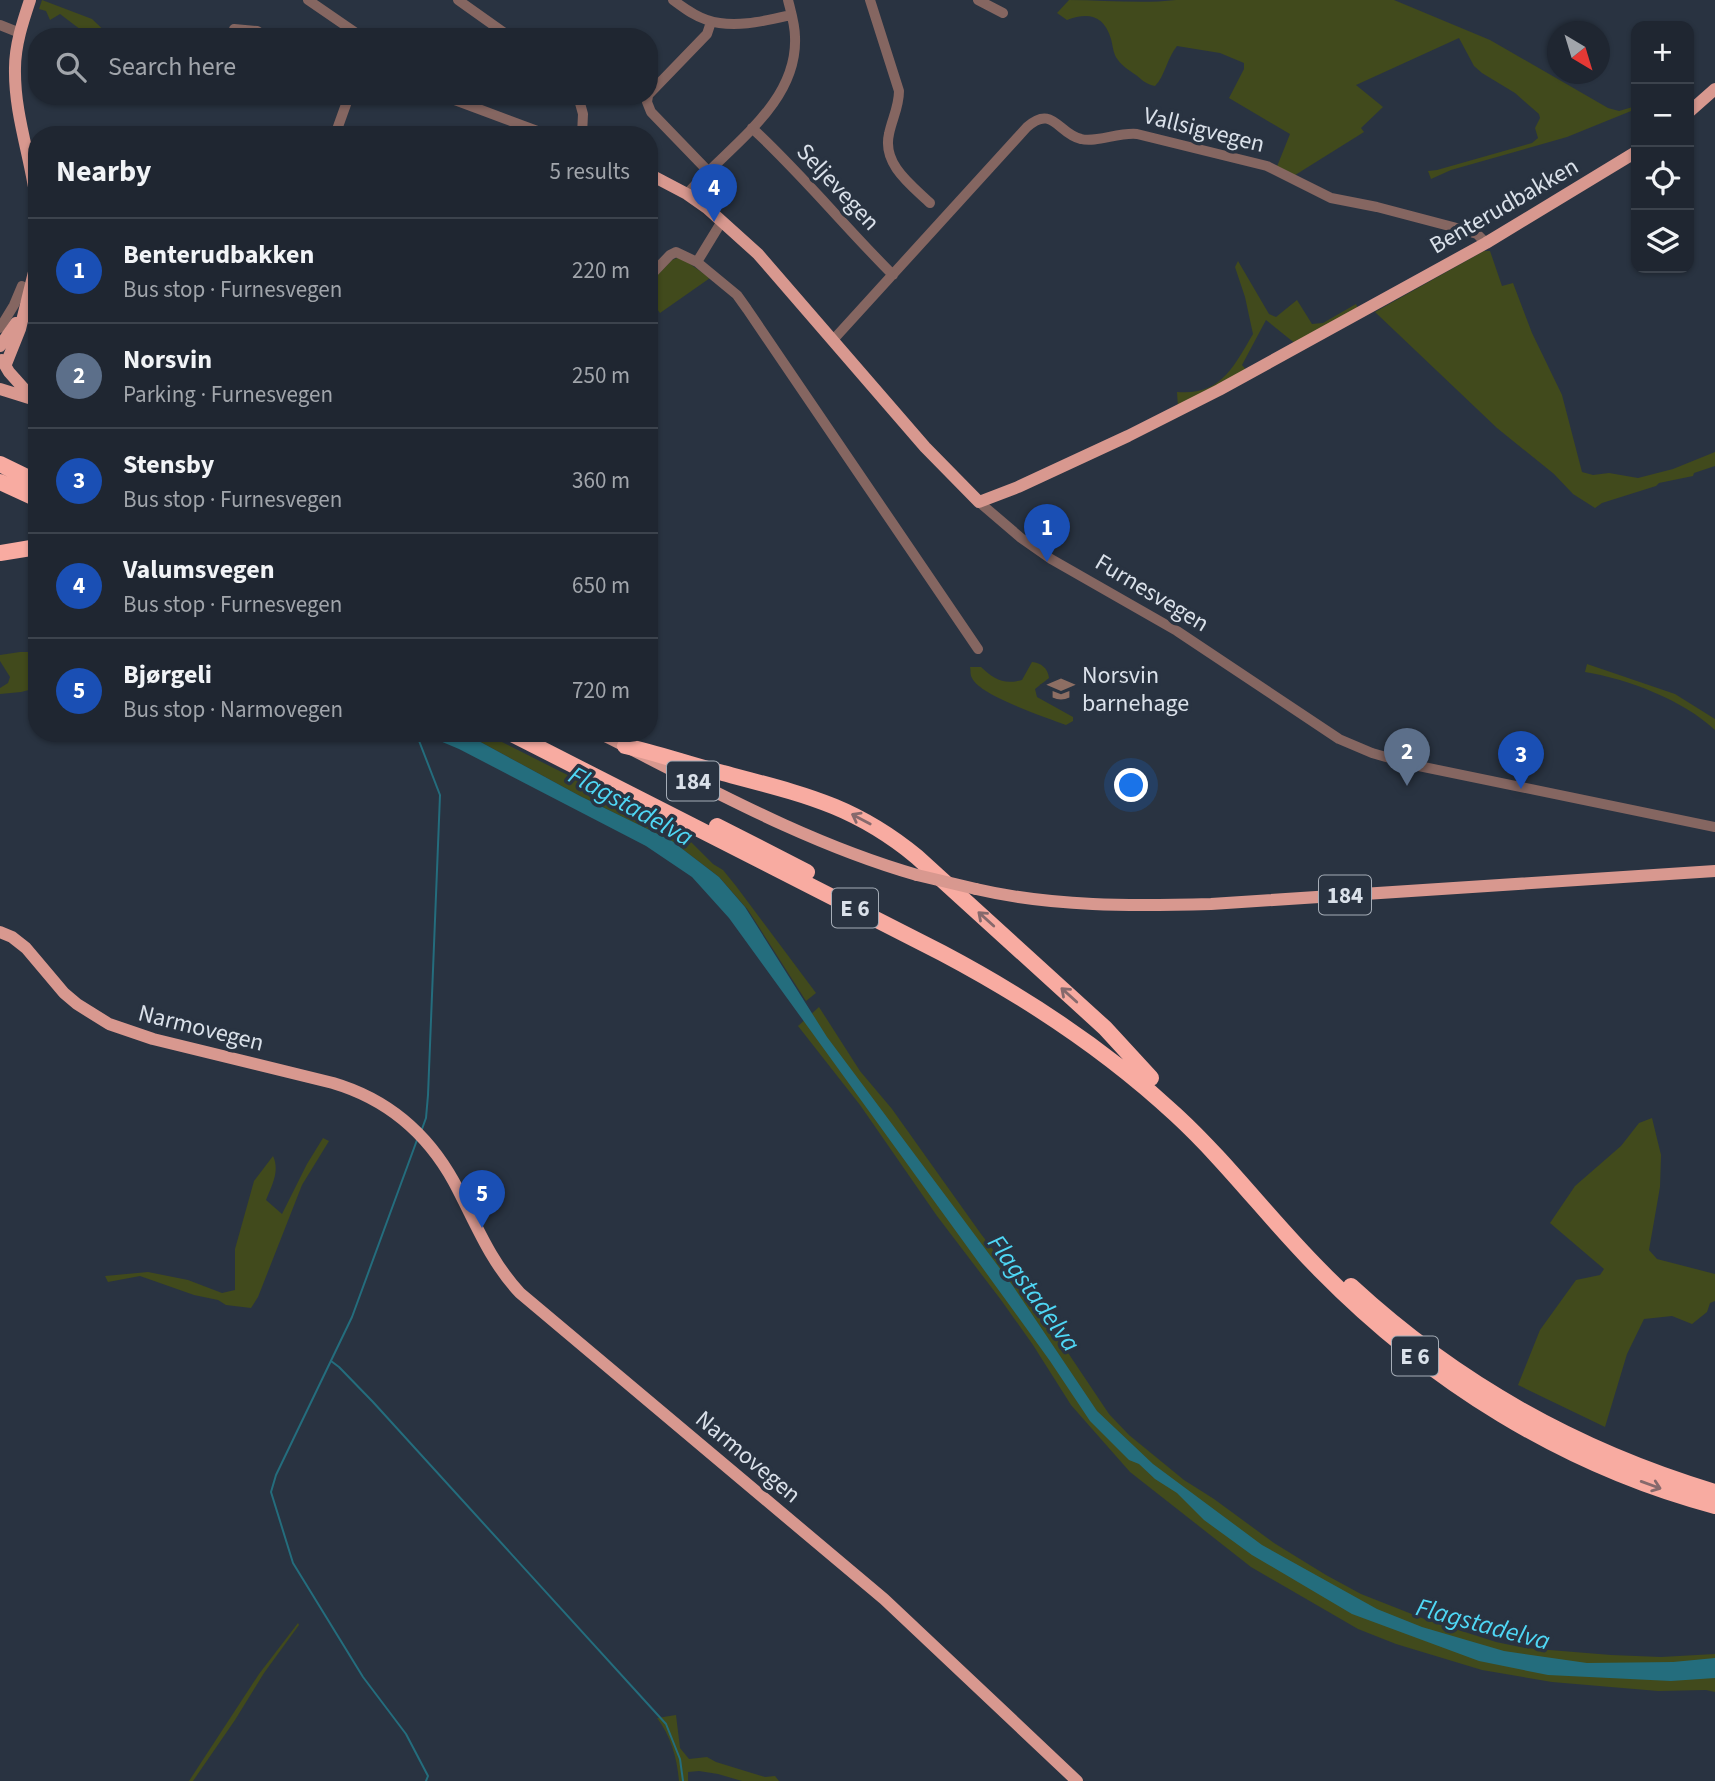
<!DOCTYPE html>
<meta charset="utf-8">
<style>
:root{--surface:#1f2631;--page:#272e39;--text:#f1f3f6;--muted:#a1a5ab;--line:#3c434d;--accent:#f2a080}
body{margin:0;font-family:"Source Sans 3",sans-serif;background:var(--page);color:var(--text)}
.controls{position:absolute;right:21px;top:21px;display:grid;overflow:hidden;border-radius:14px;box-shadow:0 2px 5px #0004}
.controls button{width:63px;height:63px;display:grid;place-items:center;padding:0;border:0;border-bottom:2px solid var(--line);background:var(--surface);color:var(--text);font:35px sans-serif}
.compass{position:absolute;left:1547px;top:21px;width:63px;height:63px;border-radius:50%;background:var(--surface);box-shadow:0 2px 5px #0004;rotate:142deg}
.you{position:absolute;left:1132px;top:786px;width:24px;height:24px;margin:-18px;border:5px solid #fff;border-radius:50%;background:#1a73e8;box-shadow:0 0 0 10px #1a73e833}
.badge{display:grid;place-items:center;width:46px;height:46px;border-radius:50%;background:var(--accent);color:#fff;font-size:23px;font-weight:700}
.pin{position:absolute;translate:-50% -58px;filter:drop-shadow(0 2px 4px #0008)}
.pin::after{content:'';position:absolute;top:37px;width:24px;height:21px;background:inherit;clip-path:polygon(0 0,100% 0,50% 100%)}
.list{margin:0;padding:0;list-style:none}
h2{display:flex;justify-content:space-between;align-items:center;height:91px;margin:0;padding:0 28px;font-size:30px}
h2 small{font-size:23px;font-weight:400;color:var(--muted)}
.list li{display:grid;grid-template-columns:46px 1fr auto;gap:21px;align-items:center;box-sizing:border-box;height:105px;padding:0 28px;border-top:2px solid var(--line)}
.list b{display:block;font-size:26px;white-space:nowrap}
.list p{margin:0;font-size:23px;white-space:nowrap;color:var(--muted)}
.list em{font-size:23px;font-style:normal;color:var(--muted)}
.icon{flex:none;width:38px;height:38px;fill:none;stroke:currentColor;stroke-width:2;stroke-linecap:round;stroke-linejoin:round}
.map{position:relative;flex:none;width:1715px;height:1781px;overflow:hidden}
.search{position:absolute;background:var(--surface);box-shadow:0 2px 5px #0004;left:28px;top:28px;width:630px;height:77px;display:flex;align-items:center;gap:18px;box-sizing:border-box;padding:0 24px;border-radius:28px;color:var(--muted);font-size:26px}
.panel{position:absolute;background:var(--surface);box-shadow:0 2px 5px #0004;left:28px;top:126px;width:630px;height:616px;border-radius:28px}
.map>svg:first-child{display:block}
</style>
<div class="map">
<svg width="1715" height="1781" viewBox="0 0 1715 1781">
<rect width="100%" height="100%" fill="#293341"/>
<path fill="#414a1c" d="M 42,0 L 92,19 L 111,37 L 89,36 L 60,14 L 50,20 L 46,11 L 39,9 Z
M 1069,0 C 1103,0 1142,4 1176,0 L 1394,0 L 1490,40 L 1608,108 L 1619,111 L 1636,106 L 1636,109 L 1567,137 L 1451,170 L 1431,179 L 1428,171 L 1437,170 L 1532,143 L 1538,138 L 1535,128 L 1540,118 L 1539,114 L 1515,93 L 1482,73 L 1474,66 L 1459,38 L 1356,85 L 1383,107 L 1361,128 L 1364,132 L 1292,177 L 1276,169 L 1290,134 L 1229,98 L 1244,69 L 1244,63 L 1220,53 L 1177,46 C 1167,58 1165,76 1155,86 C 1146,84 1142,80 1136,75 C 1130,71 1122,66 1118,60 C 1113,54 1113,46 1111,39 C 1104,15 1088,12 1067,20 L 1057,13 Z
M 1484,251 L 1490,251 L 1502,286 L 1513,283 L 1532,333 L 1562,395 L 1582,472 L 1593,475 L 1609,473 L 1638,478 L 1673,469 L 1715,452 L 1715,466 L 1694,473 L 1693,476 L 1659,483 L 1656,486 L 1602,503 L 1595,508 L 1573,494 L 1554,474 L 1497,428 L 1375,312 Z
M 680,257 L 710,278 L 660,313 L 649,298 L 649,284 L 672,260 Z
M 1238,261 L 1269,314 L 1276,317 L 1297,300 L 1312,324 L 1323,323 L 1356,304 L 1358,309 L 1297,345 L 1266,320 L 1242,365 L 1248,372 L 1178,407 L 1177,392 C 1221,396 1234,366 1253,334 L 1245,297 L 1235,267 Z
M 20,652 L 37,652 L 37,688 L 21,692 L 0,694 L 0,688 L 8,683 L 10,677 L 0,661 L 0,655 Z
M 1032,662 C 1041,663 1048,668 1049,678 L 1035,689 L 1037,697 L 1073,717 L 1073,721 L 1066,725 C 1046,717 980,696 972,678 C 970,675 971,671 970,667 L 981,667 C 994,679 1003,685 1022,680 Z
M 1587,664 L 1675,694 L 1715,719 L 1715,730 C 1683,700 1628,679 1585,672 Z
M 464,733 L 484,733 L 681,832 L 713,864 L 723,870 L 736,886 L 816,993 L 806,1001 L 748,910 L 719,877 L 672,841 L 580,796 Z
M 819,1007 L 860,1071 L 892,1109 L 981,1234 L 1038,1308 L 1109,1414 L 1129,1435 L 1184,1480 L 1214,1499 L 1274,1543 L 1326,1575 L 1361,1594 L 1427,1620 L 1496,1642 L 1525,1648 L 1611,1655 L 1661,1657 L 1715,1654 L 1715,1692 L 1706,1690 L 1658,1691 L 1552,1682 L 1482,1670 L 1396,1644 L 1358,1629 L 1251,1567 L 1130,1472 L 1071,1405 L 1033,1345 L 1001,1300 L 937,1216 L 860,1105 L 798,1026 Z
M 1652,1118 L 1661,1155 L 1660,1187 L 1649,1250 L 1657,1259 L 1715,1274 L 1715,1301 L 1710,1303 L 1707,1312 L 1692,1324 L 1672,1316 L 1644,1319 L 1627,1354 L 1605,1427 L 1518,1385 L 1540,1330 L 1576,1280 L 1600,1275 L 1604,1269 L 1550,1223 L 1575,1186 L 1621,1146 L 1639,1123 Z
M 323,1138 L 329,1141 L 302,1185 L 258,1297 L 251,1308 L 226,1305 L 218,1300 L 194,1295 L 140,1276 L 108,1282 L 105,1276 L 148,1272 L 188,1280 L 222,1293 L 235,1290 L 235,1249 L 254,1181 L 273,1156 C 280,1171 272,1185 266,1200 L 282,1214 L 307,1164 Z
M 298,1623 L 299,1625 L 264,1673 L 235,1720 L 193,1781 L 189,1781 L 259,1674 Z
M 676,1715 L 680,1748 L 689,1759 L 707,1757 L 716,1762 L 765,1777 L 775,1776 L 779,1781 L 742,1781 L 718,1774 L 699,1771 L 688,1772 L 688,1781 L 679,1781 C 677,1758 671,1736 657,1718 Z"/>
<path fill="#246d7d" d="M 421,733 L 464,733 L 580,796 L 672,841 L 719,877 L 745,907 L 827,1037 L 1013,1286 L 1097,1411 L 1153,1464 L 1262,1545 L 1377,1609 L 1422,1627 L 1504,1651 L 1587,1663 L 1673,1662 L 1715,1658 L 1715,1678 L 1671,1681 L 1548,1675 L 1479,1661 L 1352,1614 L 1252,1555 L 1204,1520 L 1177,1493 L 1155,1479 L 1139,1464 L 1129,1460 L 1090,1421 L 1050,1361 L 729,918 L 692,877 L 646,846 L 459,749 Z"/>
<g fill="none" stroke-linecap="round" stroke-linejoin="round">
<path stroke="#246d7d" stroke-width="2" d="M 416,733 L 440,795 L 428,1095 L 426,1118 L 422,1129
M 417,1140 L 352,1317 L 276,1475 L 271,1492 L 293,1563 L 363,1677 L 406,1734 L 428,1776 L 426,1781
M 331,1361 L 339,1367 L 373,1402 L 666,1724 L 680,1759 L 683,1781"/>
<path stroke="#856661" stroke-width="10" d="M 308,0 L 362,37
M 458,0 L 510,37
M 673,0 C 684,8 694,16 707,20 C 733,29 765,21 791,15
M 870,0 L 899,91 C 899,107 892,119 889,134 C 882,164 911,185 930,203
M 978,0 L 1003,13
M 0,25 L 20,33
M 234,29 L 257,31 L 266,37
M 649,94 L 707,34 L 711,22
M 444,96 L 548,135
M 578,96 L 583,114 L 582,135
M 648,96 L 647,102 L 651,112 L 707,170
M 752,128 C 802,174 845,227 893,275
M 335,135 L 349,96
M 687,194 C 726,148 798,105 795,37 C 795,25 791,12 788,0
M 722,221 L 697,262 L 737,295 L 747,309 L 978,649
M 649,277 L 670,255 L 676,252 L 697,262
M 0,328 L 14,305 L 22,286
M 833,340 L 1027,127 C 1053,104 1058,134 1081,139 C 1096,143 1119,132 1137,134 L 1267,166 L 1331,198 L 1377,207 L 1453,227 L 1477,234 L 1486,243
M 979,502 L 1021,538 L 1051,559 L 1177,631 L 1339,739 L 1372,753 L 1414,765 L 1715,827"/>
<path stroke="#d8988f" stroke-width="12" d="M 30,0 C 23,21 15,45 15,68 C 14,116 32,160 37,207
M 1689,112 L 1715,89
M 649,174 L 687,194 L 707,208 L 758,254 L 925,447 L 979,502 L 1018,487 L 1128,436 L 1219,390 L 1486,243 L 1636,152
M 0,346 L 16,323
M 2,360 L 9,372 L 34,400
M 6,364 L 20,329 L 37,260
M 0,389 L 29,398
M 599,733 C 703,785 805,843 917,875
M 976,889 C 1053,907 1132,906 1211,904 L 1715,871
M 0,932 L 12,937 L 26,948 L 64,993 L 77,1004 L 109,1024 L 153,1039 L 333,1083 C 387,1099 427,1133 454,1182 C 475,1221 489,1260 520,1293 L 884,1599 L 1077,1781"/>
<path stroke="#f8aba1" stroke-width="16" d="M 0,464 L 37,482
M 0,482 L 37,499
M 0,553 L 37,547
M 510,733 L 942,953 C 1027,998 1105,1049 1176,1115 C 1228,1163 1270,1220 1320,1270 C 1429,1381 1564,1466 1715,1506
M 625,746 C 658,753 690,765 723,773 C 801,794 853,804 917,857 L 1105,1028 L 1151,1078
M 717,826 L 807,872
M 1351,1286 C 1456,1383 1578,1451 1715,1492"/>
<path stroke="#d8988f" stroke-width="12" d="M 917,875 L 976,889"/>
</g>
<defs><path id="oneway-shaft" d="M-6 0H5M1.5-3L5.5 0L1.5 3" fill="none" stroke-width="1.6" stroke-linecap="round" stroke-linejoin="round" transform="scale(1.75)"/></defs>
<g stroke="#86696c">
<use href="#oneway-shaft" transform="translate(861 819) rotate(-152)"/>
<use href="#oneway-shaft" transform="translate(986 919) rotate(-138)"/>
<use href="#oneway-shaft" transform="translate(1069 995) rotate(-138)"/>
<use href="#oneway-shaft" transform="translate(1651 1485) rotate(20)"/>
</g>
<defs>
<g id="school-bare" transform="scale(2.1)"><path d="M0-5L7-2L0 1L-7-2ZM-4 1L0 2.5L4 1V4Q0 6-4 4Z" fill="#8d6e63" stroke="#293341" stroke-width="2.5" paint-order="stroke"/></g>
</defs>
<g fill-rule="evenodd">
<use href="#school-bare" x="1061" y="689"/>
</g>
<g text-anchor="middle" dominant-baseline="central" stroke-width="7" stroke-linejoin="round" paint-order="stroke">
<g fill="#293341" stroke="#a5adb7" stroke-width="2">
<rect x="667" y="761.5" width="52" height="39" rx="5"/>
<rect x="1319" y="875.5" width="52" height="39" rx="5"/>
<rect x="832" y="888.5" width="46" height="39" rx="5"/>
<rect x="1392" y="1336.5" width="46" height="39" rx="5"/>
</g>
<g font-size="23" font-weight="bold" fill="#dae1ea">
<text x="693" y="781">184</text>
<text x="1345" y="895">184</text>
<text x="855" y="908">E 6</text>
<text x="1415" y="1356">E 6</text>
</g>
<g font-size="24" fill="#dae1ea" stroke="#293341">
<text transform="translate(1204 130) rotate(14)">Vallsigvegen</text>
<text transform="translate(838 187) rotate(47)">Seljevegen</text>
<text transform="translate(1504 206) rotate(-30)">Benterudbakken</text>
<text transform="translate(1152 593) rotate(31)">Furnesvegen</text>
<text transform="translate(201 1028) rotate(14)">Narmovegen</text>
<text transform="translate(748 1457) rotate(40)">Narmovegen</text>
</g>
<g font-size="24" fill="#dae1ea" stroke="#293341" text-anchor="start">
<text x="1082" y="675">Norsvin<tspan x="1082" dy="28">barnehage</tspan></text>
</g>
<g font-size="26" font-style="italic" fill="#4fd7f5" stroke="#293341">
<text transform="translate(631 806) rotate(29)">Flagstadelva</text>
<text transform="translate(1034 1293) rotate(54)">Flagstadelva</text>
<text transform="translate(1483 1624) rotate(15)">Flagstadelva</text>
</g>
</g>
</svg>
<div class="controls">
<button>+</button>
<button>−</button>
<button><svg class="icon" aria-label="locate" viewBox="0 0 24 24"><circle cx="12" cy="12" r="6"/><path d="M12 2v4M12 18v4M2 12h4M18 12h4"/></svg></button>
<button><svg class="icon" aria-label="layers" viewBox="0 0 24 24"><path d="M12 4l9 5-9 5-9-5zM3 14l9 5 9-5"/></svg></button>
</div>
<svg class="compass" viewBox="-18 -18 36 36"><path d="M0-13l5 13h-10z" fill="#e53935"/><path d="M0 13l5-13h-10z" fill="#a1a5ab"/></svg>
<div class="you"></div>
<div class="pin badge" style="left:1047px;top:562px;background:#1a4fb4">1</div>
<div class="pin badge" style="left:1407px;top:786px;background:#5c6f8a">2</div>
<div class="pin badge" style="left:1521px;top:789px;background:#1a4fb4">3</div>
<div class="pin badge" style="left:714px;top:222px;background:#1a4fb4">4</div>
<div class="pin badge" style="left:482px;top:1228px;background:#1a4fb4">5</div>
<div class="search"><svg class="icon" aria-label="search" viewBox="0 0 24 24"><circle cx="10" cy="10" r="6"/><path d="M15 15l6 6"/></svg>Search here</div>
<section class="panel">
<h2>Nearby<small>5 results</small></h2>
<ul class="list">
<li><span class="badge" style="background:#1a4fb4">1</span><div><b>Benterudbakken</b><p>Bus stop · Furnesvegen</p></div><em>220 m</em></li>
<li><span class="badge" style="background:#5c6f8a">2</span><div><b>Norsvin</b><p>Parking · Furnesvegen</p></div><em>250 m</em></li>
<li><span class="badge" style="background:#1a4fb4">3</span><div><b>Stensby</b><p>Bus stop · Furnesvegen</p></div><em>360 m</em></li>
<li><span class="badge" style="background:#1a4fb4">4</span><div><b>Valumsvegen</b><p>Bus stop · Furnesvegen</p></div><em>650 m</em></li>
<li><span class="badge" style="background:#1a4fb4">5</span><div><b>Bjørgeli</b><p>Bus stop · Narmovegen</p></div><em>720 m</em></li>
</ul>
</section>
</div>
